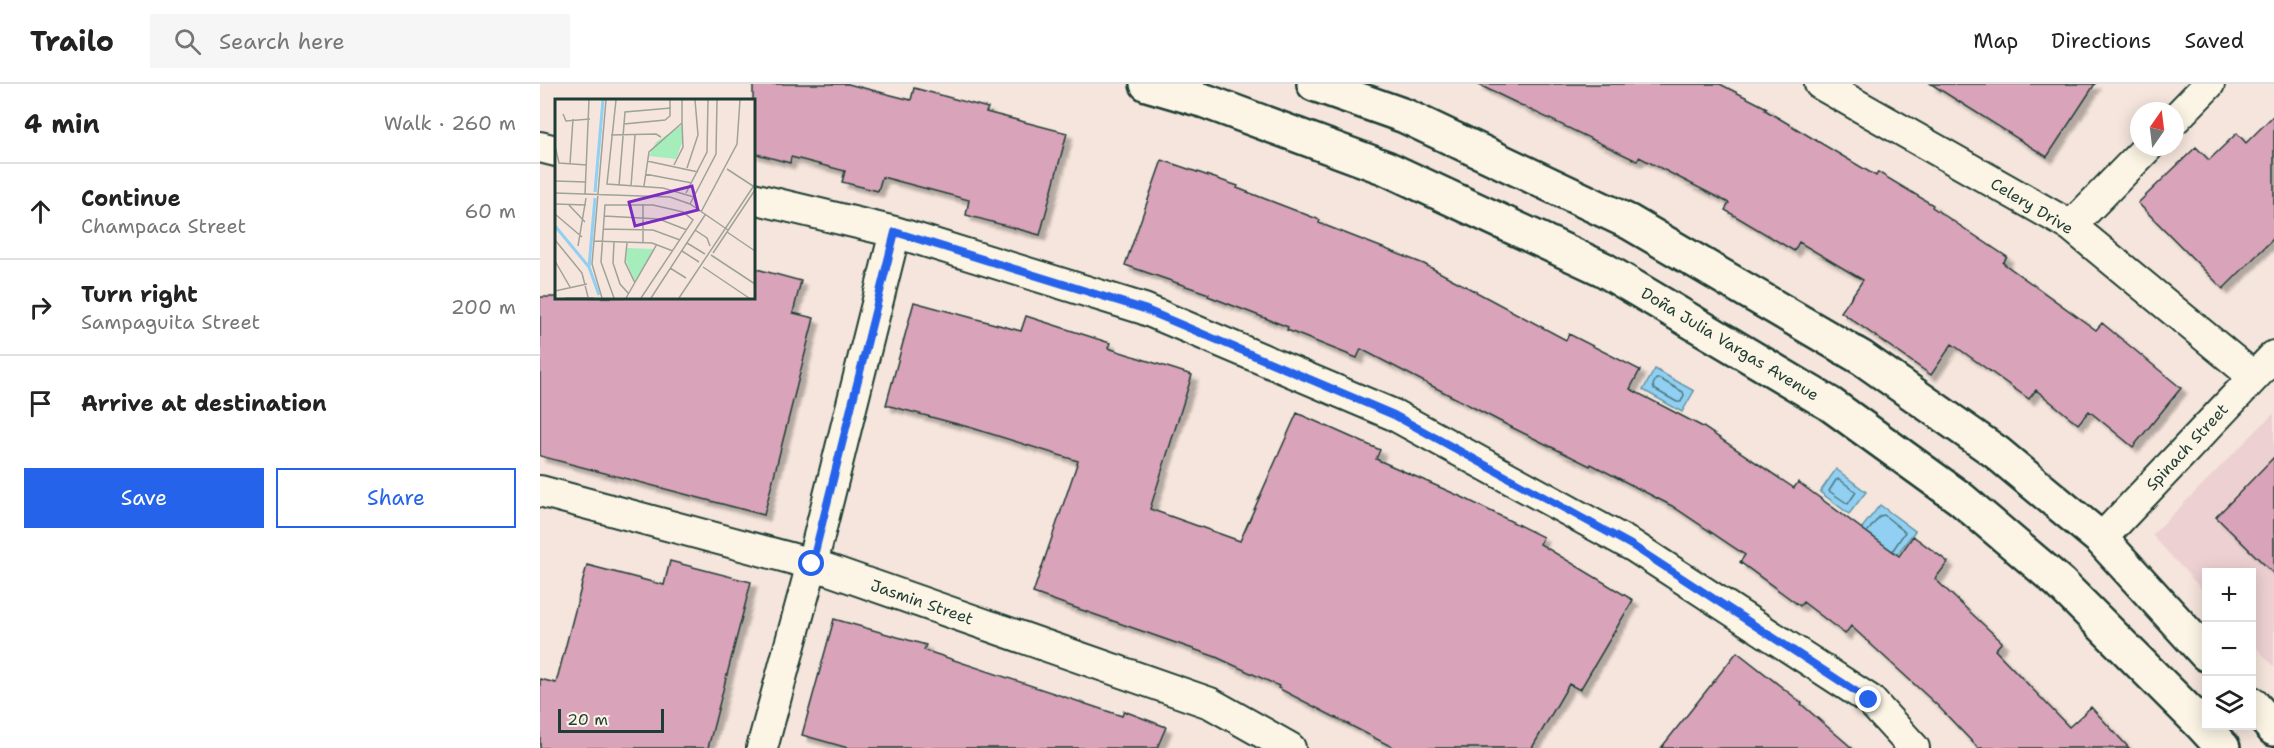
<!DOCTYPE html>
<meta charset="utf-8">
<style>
:root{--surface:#fff;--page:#f6f6f6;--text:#222;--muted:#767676;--line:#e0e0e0;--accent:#2563eb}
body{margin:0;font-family:"Shantell Sans",sans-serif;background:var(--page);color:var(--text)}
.controls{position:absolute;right:18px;bottom:18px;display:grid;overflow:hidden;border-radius:0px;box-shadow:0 3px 15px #0003}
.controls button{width:54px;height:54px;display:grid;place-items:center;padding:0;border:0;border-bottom:2px solid var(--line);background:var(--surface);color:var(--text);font:30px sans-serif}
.compass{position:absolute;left:1590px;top:18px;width:54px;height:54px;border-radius:50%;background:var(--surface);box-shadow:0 3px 15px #0003;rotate:14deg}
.scale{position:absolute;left:18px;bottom:15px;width:106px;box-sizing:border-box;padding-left:6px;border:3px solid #1f3d34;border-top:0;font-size:16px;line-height:21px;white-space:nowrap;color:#1f3d34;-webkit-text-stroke:4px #fcf5e5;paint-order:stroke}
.stop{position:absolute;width:18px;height:18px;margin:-14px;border:4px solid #2563eb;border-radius:50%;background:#fff}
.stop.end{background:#2563eb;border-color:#fff;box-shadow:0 2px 6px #0008}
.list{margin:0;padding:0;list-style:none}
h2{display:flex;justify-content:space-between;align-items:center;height:78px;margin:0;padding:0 24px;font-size:26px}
h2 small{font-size:20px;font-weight:400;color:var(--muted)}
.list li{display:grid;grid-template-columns:39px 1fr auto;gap:18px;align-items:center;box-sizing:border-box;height:96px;padding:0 24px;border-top:2px solid var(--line)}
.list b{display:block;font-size:22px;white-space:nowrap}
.list p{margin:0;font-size:20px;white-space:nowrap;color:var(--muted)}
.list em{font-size:20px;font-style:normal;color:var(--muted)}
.actions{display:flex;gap:12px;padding:18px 24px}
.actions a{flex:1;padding:14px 0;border:2px solid var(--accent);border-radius:0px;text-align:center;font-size:21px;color:var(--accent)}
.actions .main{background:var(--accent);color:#fff}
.icon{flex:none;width:33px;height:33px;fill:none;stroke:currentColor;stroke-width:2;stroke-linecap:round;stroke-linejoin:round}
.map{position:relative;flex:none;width:1734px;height:664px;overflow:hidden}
header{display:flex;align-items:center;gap:36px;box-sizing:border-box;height:84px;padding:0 30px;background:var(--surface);border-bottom:2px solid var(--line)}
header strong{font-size:28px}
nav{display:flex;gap:33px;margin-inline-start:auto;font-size:21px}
.search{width:420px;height:54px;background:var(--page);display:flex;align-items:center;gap:15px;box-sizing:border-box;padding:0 21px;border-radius:0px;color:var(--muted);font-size:22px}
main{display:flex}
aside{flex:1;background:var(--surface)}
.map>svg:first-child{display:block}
</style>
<header>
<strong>Trailo</strong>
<div class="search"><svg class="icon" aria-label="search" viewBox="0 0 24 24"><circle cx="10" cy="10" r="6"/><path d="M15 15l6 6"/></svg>Search here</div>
<nav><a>Map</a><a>Directions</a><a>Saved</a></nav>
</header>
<main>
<aside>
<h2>4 min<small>Walk · 260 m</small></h2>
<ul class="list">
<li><svg class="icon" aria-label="ahead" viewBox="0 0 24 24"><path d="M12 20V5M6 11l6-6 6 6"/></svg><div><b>Continue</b><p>Champaca Street</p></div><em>60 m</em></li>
<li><svg class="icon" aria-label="right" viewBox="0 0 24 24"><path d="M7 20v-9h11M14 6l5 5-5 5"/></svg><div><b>Turn right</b><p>Sampaguita Street</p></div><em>200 m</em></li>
<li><svg class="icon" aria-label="arrive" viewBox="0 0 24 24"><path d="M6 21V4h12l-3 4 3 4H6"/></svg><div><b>Arrive at destination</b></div></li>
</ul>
<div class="actions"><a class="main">Save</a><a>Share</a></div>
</aside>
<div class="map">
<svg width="1734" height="664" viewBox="0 0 1734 664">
<defs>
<filter id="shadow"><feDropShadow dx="5.5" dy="5.5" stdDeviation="1.5" flood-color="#0004"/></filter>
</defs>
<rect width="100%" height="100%" fill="#f5e5dc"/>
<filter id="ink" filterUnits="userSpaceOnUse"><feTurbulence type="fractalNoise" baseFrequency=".0167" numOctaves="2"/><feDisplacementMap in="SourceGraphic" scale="12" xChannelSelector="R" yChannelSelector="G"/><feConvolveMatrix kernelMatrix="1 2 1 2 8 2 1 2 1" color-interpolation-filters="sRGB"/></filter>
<g filter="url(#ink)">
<path fill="#edd1d2" d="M 1734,329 L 1734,583 L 1712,559 L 1712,488 L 1666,488 L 1666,510 L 1612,451 Z"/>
<path fill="#91d0f2" stroke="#6395a6" stroke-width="1.5" d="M 1115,285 L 1154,307 L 1142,328 L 1103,306 Z
M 1296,385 L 1326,408 L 1309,430 L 1280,408 Z
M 1340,421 L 1375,447 L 1352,477 L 1317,450 Z"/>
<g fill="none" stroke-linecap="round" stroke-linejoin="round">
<path stroke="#4d7880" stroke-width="1.5" d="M 1116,295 L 1120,295 L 1143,308 L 1144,311 L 1141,318 L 1137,318 L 1114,305 L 1113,301 Z
M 1299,395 L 1316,408 L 1308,420 L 1289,407 L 1296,396 Z
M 1328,447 L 1340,432 L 1344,431 L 1365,448 L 1353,466"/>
</g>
<path fill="#d9a3b9" stroke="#1f3d34" stroke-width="1.5" filter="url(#shadow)" d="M 213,0 L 308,0 L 371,16 L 374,4 L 448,24 L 446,28 L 527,49 L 500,151 L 426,131 L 429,116 L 342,93 L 338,107 L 302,98 L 305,87 L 251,73 L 250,79 L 213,69 Z
M 937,0 L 1180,0 L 1227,24 L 1225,26 L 1336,92 L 1338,88 L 1393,121 L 1392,123 L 1467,173 L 1463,179 L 1556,246 L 1562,239 L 1641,304 L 1593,363 L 1549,327 L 1538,340 L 1496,306 L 1489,315 L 1412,260 L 1391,291 L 1301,228 L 1323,196 L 1259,158 L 1254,167 L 1185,126 L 1189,119 L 1099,73 L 1097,77 Z
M 1391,0 L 1555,0 L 1507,73 Z
M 1734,31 L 1734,154 L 1683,205 L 1598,119 L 1656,63 L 1669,76 L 1697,49 L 1706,59 Z
M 622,76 L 698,102 L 697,104 L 780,136 L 779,139 L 884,180 L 1026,256 L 1029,250 L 1100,286 L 1090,305 L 1163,343 L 1254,404 L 1258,398 L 1359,472 L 1373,452 L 1408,478 L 1395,495 L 1462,558 L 1455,566 L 1529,643 L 1551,623 L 1589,664 L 1438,664 L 1398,622 L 1311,542 L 1305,550 L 1263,518 L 1260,522 L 1200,478 L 1205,471 L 1132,422 L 1051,380 L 1050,382 L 969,342 L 821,265 L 817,274 L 747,246 L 748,243 L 668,212 L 669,210 L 585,181 Z
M 213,184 L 261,197 L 253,229 L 274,234 L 224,431 L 0,372 L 0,213 L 213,213 Z
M 374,218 L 481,247 L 486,232 L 570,259 L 568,264 L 652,291 L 610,425 L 700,457 L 757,329 L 840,366 L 836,375 L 924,414 L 1003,453 L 1000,460 L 1093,516 L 1040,606 L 1029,600 L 992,664 L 854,664 L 738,604 L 739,602 L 676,573 L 493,509 L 538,377 L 432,344 L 346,321 Z
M 1734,373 L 1734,490 L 1676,433 Z
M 130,477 L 211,498 L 168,664 L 0,664 L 0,595 L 16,599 L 47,481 L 124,501 Z
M 294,535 L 386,561 L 384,566 L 582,632 L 584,627 L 626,643 L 617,664 L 308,664 L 262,651 Z
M 1197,568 L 1262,619 L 1261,620 L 1312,664 L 1121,664 Z"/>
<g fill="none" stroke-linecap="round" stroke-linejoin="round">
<g stroke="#1f3d34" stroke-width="34">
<path id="minor" d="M 1280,0 L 1531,142 L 1714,293
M 1635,35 L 1669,0
M 0,63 L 16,67
M 213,114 L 355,148 L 604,225 L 854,331 L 1093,462 L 1330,616 L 1374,664
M 1531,142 L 1608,63
M 0,407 L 272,480 L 670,619 L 750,664
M 1561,455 L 1734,272
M 222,664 L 272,480 L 355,148"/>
</g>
<g stroke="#1f3d34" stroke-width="38">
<path id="secondary" d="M 607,0 L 665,17 L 846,84 L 1063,185 L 1290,320 L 1420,414 L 1520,499 L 1661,640 L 1683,664
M 774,0 L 865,32 L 1089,138 L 1322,274 L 1456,368 L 1561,455 L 1666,570
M 1712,620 L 1734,645"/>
</g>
<use href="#minor" stroke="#fcf5e5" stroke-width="30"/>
<use href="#secondary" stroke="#fcf5e5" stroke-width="33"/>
</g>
</g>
<g fill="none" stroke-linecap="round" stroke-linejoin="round" filter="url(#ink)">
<path stroke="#2563eb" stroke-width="8" d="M 272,480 L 355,148 L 604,225 L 854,331 L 1093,462 L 1329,616"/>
</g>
<g text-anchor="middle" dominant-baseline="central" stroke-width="5" stroke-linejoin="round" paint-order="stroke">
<g font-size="16" fill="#1f3d34" stroke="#fcf5e5">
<text transform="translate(1492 122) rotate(31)">Celery Drive</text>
<text transform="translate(1190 260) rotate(31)">Doña Julia Vargas Avenue</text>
<text transform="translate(1647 363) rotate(-47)">Spinach Street</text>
<text transform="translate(382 518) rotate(19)">Jasmin Street</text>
</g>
</g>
<g transform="translate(15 15)">
<rect width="200" height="200" fill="#f5e5dc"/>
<path d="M 127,26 L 128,41 L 121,60 L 94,57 L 101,43 ZM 72,149 L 100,150 L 80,183 L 71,162 Z" fill="#a5edba"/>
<path fill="none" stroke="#91d0f2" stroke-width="3" d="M 40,93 L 48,1M 40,99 L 34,168 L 44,196M 0,127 L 34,168"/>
<path fill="none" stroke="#9fa299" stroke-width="1.5" d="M 61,1 L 52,85 L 108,89 L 139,98M 8,15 L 11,22 L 35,20M 69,25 L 110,21 L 115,17 L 115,1M 56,36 L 101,35 L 106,38M 0,47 L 4,64 L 32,66M 92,62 L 143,73M 15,65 L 18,20M 119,66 L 128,48 L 127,24M 132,69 L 143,36 L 140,1M 172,70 L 198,87M 90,75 L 137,84M 0,82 L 31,83M 64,87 L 70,13 L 116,9M 76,87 L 80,36M 89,87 L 94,53 L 127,24 L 127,1M 0,94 L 115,98 L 135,105 L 173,131M 131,94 L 152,53 L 153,1M 30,95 L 34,1M 0,105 L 31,106M 13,105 L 30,123M 135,105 L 161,55 L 162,1M 146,113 L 182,45 L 185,1M 0,115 L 27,138M 49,117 L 104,120 L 132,131M 48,130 L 98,131 L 125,141M 140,131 L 152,139 L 155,147M 172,133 L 200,152M 0,141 L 27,174 L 33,198M 39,142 L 97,144 L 118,152M 59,143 L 58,164 L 65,185 L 74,195M 72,144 L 70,163 L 80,184M 88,144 L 88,105M 132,144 L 150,155M 23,147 L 31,99M 127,152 L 144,163M 158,154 L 200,91M 156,156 L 200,185M 0,162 L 15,188M 148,168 L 194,199M 115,169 L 131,179M 0,192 L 32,185M 10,199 L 39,199M 47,199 L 37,165 L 51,1M 59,199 L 46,163 L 50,106 L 98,106 L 128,113 L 138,121 L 86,199M 71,199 L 102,145M 96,199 L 150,116M 124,199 L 200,85"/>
<path fill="#7b2cbf" fill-opacity="0.15" stroke="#7b2cbf" stroke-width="3" d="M 137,87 L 143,111 L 80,127 L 74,103 Z"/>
<rect width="200" height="200" fill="none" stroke="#1f3d34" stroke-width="3"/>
</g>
</svg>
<div class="controls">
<button>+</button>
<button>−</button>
<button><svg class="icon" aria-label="layers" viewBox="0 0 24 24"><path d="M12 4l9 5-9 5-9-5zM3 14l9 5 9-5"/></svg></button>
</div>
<svg class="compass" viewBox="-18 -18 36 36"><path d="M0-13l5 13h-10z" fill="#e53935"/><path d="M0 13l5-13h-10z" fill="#767676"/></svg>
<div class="scale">20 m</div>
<div class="stop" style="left:272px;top:480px"></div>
<div class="stop end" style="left:1329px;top:616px"></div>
</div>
</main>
